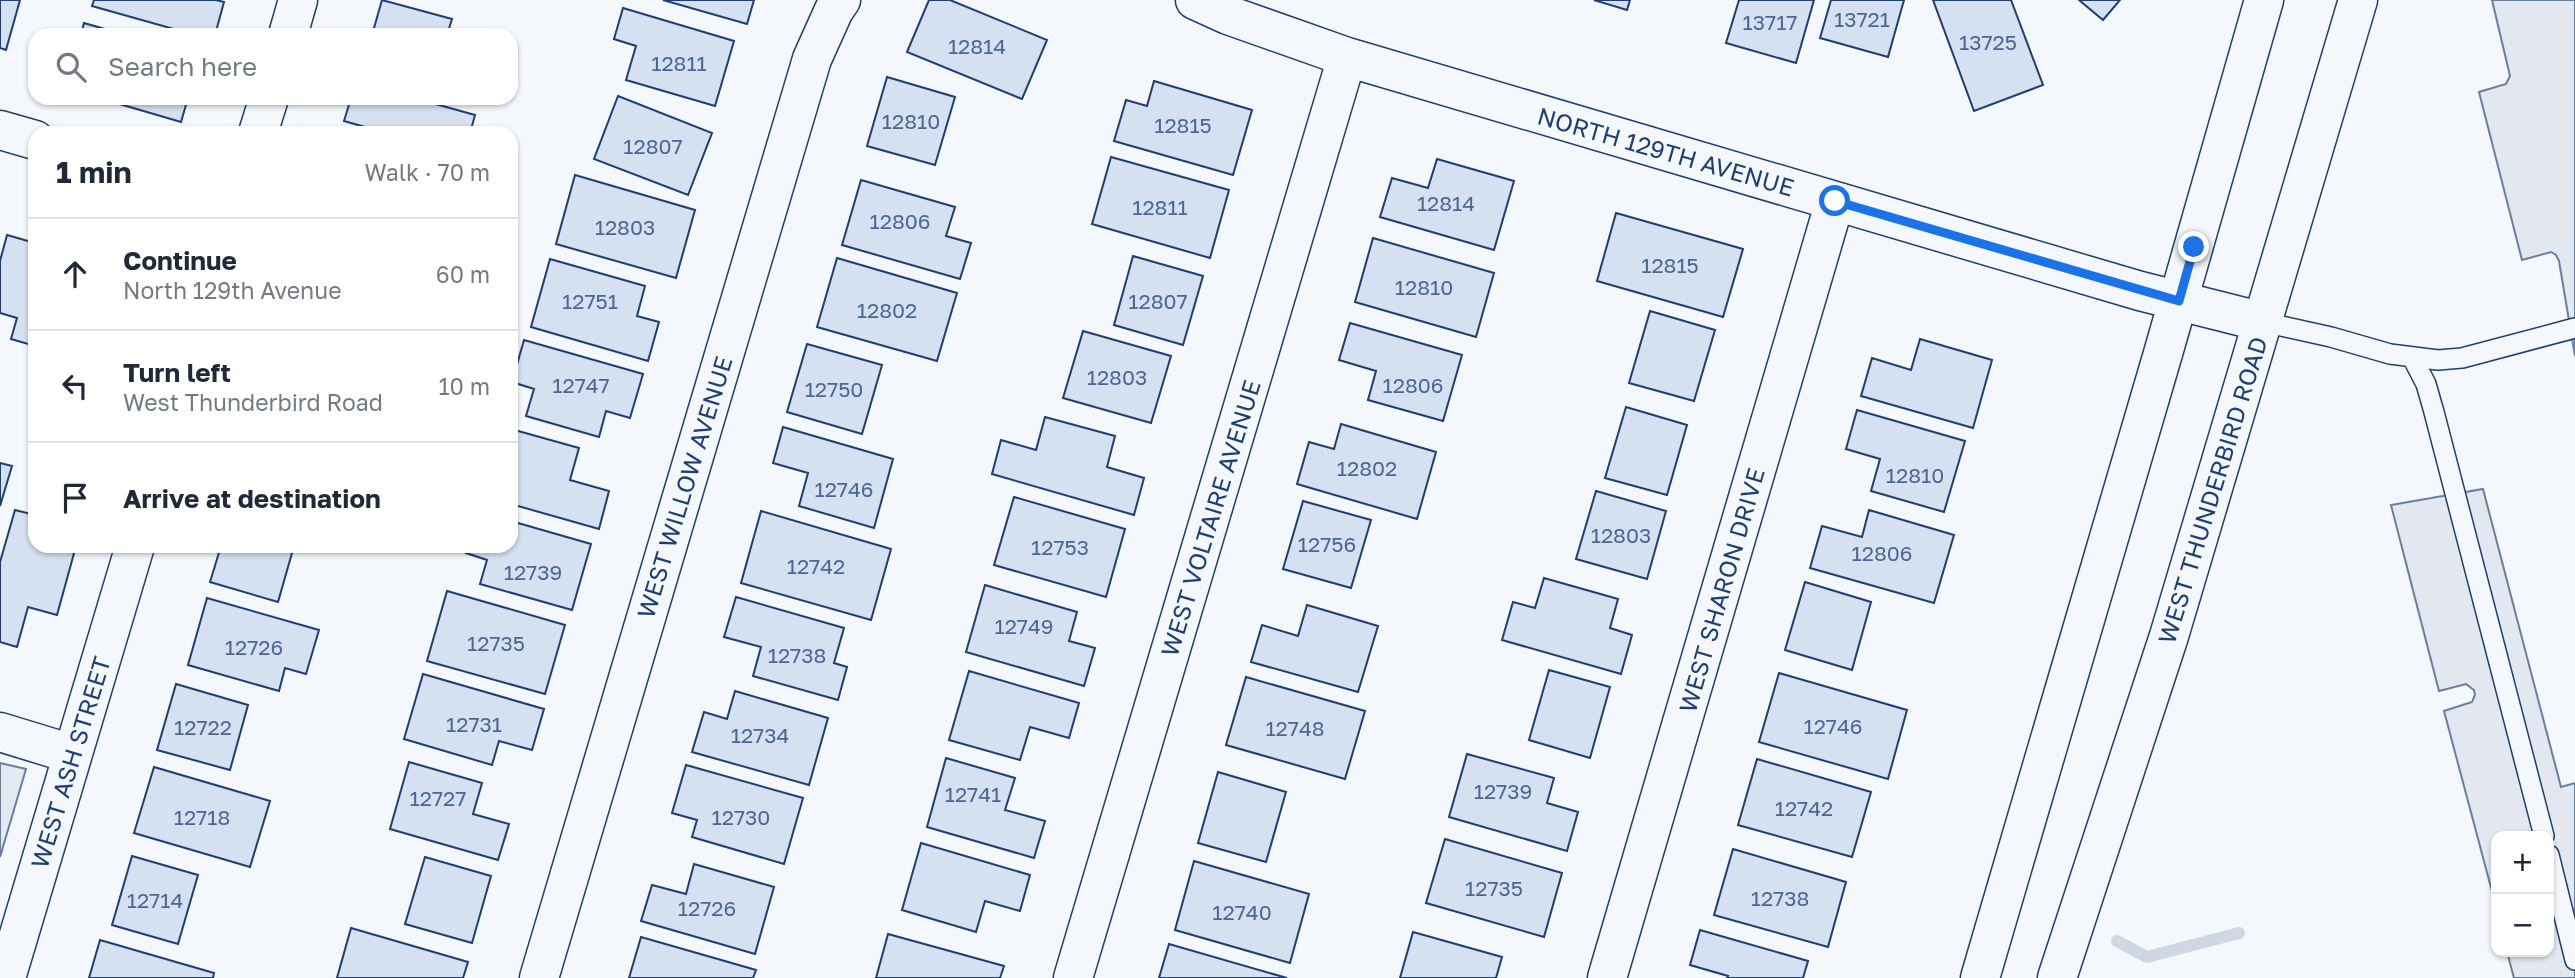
<!DOCTYPE html>
<meta charset="utf-8">
<style>
:root{--surface:#fff;--page:#f6f6f7;--text:#1f2937;--muted:#747a83;--line:#e0e1e3}
body{margin:0;font-family:"Golos Text",sans-serif;background:var(--page);color:var(--text)}
.controls{position:absolute;right:21px;bottom:21px;display:grid;overflow:hidden;border-radius:14px;box-shadow:0 2px 5px #0004}
.controls button{width:63px;height:63px;display:grid;place-items:center;padding:0;border:0;border-bottom:2px solid var(--line);background:var(--surface);color:var(--text);font:35px sans-serif}
.stop{position:absolute;width:21px;height:21px;margin:-16px;border:5px solid #1a73e8;border-radius:50%;background:#fff}
.stop.end{background:#1a73e8;border-color:#fff;box-shadow:0 2px 7px #0008}
.list{margin:0;padding:0;list-style:none}
h2{display:flex;justify-content:space-between;align-items:center;height:91px;margin:0;padding:0 28px;font-size:30px}
h2 small{font-size:23px;font-weight:400;color:var(--muted)}
.list li{display:grid;grid-template-columns:46px 1fr auto;gap:21px;align-items:center;box-sizing:border-box;height:112px;padding:0 28px;border-top:2px solid var(--line)}
.list b{display:block;font-size:26px;white-space:nowrap}
.list p{margin:0;font-size:23px;white-space:nowrap;color:var(--muted)}
.list em{font-size:23px;font-style:normal;color:var(--muted)}
.icon{flex:none;width:38px;height:38px;fill:none;stroke:currentColor;stroke-width:2;stroke-linecap:round;stroke-linejoin:round}
.map{position:relative;flex:none;width:2575px;height:978px;overflow:hidden}
.search{position:absolute;background:var(--surface);box-shadow:0 2px 5px #0004;left:28px;top:28px;width:490px;height:77px;display:flex;align-items:center;gap:18px;box-sizing:border-box;padding:0 24px;border-radius:21px;color:var(--muted);font-size:26px}
.panel{position:absolute;background:var(--surface);box-shadow:0 2px 5px #0004;left:28px;top:126px;width:490px;height:427px;border-radius:21px}
.map>svg:first-child{display:block}
</style>
<div class="map">
<svg width="2575" height="978" viewBox="0 0 2575 978">
<rect width="100%" height="100%" fill="#f4f7fb"/>
<path fill="#e3e9f0" stroke="#687fa3" stroke-width="2" d="M 0,763 L 26,769 L 0,857 Z"/>
<path fill="#e3e8f0" stroke="#687fa3" stroke-width="2" d="M 2492,0 L 2575,0 L 2575,356 L 2559,261 L 2556,255 L 2551,252 L 2522,260 L 2479,92 L 2506,84 L 2510,76 Z
M 2483,489 L 2561,787 L 2575,783 L 2575,978 L 2514,978 L 2507,952 L 2549,952 L 2549,836 L 2496,836 L 2496,894 L 2493,895 L 2444,711 L 2472,702 L 2475,695 L 2474,690 L 2466,684 L 2439,691 L 2391,505 Z"/>
<g fill="none" stroke-linecap="round" stroke-linejoin="round">
<path stroke="#cfd7e4" stroke-width="12" d="M 2117,941 L 2147,957 L 2239,933"/>
</g>
<path fill="#d5e0f0" stroke="#1d3f73" stroke-width="2" d="M 0,0 L 20,0 L 6,50 L 0,48 Z
M 94,0 L 216,0 L 224,2 L 215,35 L 195,35 L 92,6 Z
M 382,0 L 452,19 L 447,35 L 372,35 Z
M 663,0 L 754,0 L 747,24 Z
M 929,0 L 950,0 L 1047,40 L 1022,99 L 907,52 Z
M 1594,0 L 1630,0 L 1627,10 Z
M 1739,0 L 1814,0 L 1796,63 L 1726,43 Z
M 1831,0 L 1904,0 L 1888,57 L 1820,38 Z
M 1933,0 L 2011,0 L 2043,85 L 1974,111 Z
M 2079,0 L 2120,0 L 2103,20 Z
M 623,8 L 734,41 L 715,106 L 626,80 L 636,46 L 614,39 Z
M 84,23 L 126,35 L 81,35 Z
M 887,77 L 955,97 L 935,165 L 867,146 Z
M 1154,81 L 1252,110 L 1233,175 L 1114,141 L 1126,100 L 1147,106 Z
M 618,96 L 712,133 L 688,195 L 594,159 Z
M 99,98 L 188,98 L 181,122 Z
M 351,98 L 414,98 L 475,115 L 470,133 L 363,133 L 365,127 L 344,121 Z
M 1111,157 L 1229,190 L 1210,258 L 1092,224 Z
M 1437,159 L 1514,181 L 1494,250 L 1380,217 L 1392,178 L 1428,188 Z
M 575,175 L 695,210 L 676,278 L 556,244 Z
M 861,180 L 955,207 L 946,236 L 971,243 L 960,279 L 842,245 Z
M 1616,213 L 1743,249 L 1723,317 L 1597,281 Z
M 7,235 L 35,243 L 35,346 L 11,339 L 17,318 L 0,313 L 0,261 Z
M 1373,238 L 1494,273 L 1476,337 L 1355,302 Z
M 1133,256 L 1203,276 L 1183,345 L 1114,325 Z
M 837,258 L 957,293 L 937,361 L 817,327 Z
M 550,259 L 645,286 L 637,316 L 659,322 L 648,361 L 531,327 Z
M 1650,311 L 1715,330 L 1694,401 L 1629,383 Z
M 1350,323 L 1462,355 L 1443,421 L 1368,400 L 1376,371 L 1339,360 Z
M 1083,331 L 1171,356 L 1151,423 L 1063,398 Z
M 1920,339 L 1992,360 L 1973,428 L 1861,396 L 1872,358 L 1911,370 Z
M 524,340 L 643,374 L 630,418 L 606,411 L 599,437 L 526,416 L 534,389 L 512,382 Z
M 807,344 L 882,365 L 862,434 L 787,412 Z
M 1626,407 L 1687,425 L 1667,495 L 1605,478 Z
M 1857,410 L 1965,441 L 1944,512 L 1871,491 L 1880,459 L 1846,449 Z
M 1045,417 L 1115,436 L 1107,467 L 1144,478 L 1134,515 L 992,474 L 1001,440 L 1036,450 Z
M 1341,424 L 1436,452 L 1417,519 L 1297,484 L 1309,442 L 1334,449 Z
M 783,427 L 893,459 L 874,528 L 799,506 L 808,473 L 773,463 Z
M 511,429 L 579,448 L 570,480 L 609,491 L 599,529 L 511,504 Z
M 0,463 L 12,466 L 0,506 Z
M 1596,491 L 1666,511 L 1647,579 L 1576,559 Z
M 1014,497 L 1125,529 L 1106,597 L 994,565 Z
M 1303,501 L 1371,520 L 1351,588 L 1283,569 Z
M 15,510 L 35,515 L 35,546 L 76,546 L 57,615 L 28,607 L 17,647 L 0,642 L 0,562 Z
M 1869,510 L 1954,535 L 1934,603 L 1810,568 L 1822,526 L 1862,537 Z
M 761,511 L 891,549 L 871,620 L 741,583 Z
M 511,521 L 591,544 L 572,610 L 480,584 L 487,560 L 466,553 L 468,546 L 511,546 Z
M 221,546 L 294,546 L 278,602 L 210,582 Z
M 1544,578 L 1618,599 L 1610,628 L 1632,635 L 1621,674 L 1502,640 L 1513,602 L 1535,608 Z
M 1805,582 L 1871,602 L 1852,670 L 1785,650 Z
M 985,585 L 1077,612 L 1069,641 L 1095,648 L 1084,686 L 966,652 Z
M 447,591 L 565,625 L 545,694 L 427,661 Z
M 736,597 L 844,628 L 834,663 L 847,667 L 838,700 L 753,676 L 761,647 L 724,637 Z
M 207,598 L 319,630 L 306,674 L 285,668 L 279,691 L 188,665 Z
M 1307,605 L 1378,626 L 1358,692 L 1251,662 L 1262,625 L 1298,636 Z
M 1549,670 L 1610,687 L 1590,758 L 1529,740 Z
M 969,671 L 1079,703 L 1069,738 L 1030,727 L 1020,760 L 949,740 Z
M 1779,673 L 1907,710 L 1888,779 L 1759,742 Z
M 423,674 L 544,709 L 532,750 L 499,741 L 492,765 L 404,739 Z
M 1246,677 L 1365,711 L 1345,779 L 1226,745 Z
M 176,684 L 248,705 L 230,770 L 157,750 Z
M 735,691 L 828,718 L 809,785 L 692,752 L 704,712 L 727,719 Z
M 1467,754 L 1554,778 L 1547,803 L 1578,812 L 1567,851 L 1449,817 Z
M 946,758 L 1015,778 L 1005,810 L 1045,821 L 1034,858 L 927,827 Z
M 1757,759 L 1871,792 L 1852,857 L 1738,825 Z
M 409,762 L 482,783 L 473,814 L 509,824 L 498,860 L 390,829 Z
M 686,765 L 803,798 L 784,864 L 692,837 L 697,820 L 672,813 Z
M 154,767 L 270,801 L 250,867 L 134,833 Z
M 1218,772 L 1286,792 L 1266,862 L 1198,843 Z
M 1445,839 L 1562,873 L 1544,937 L 1426,903 Z
M 921,843 L 1030,875 L 1020,911 L 985,901 L 976,932 L 902,910 Z
M 1733,849 L 1846,882 L 1828,947 L 1714,915 Z
M 132,856 L 198,875 L 178,944 L 112,925 Z
M 425,857 L 491,876 L 472,943 L 405,924 Z
M 1194,861 L 1309,894 L 1290,963 L 1175,930 Z
M 694,864 L 774,887 L 755,954 L 641,921 L 652,885 L 686,894 Z
M 351,928 L 468,962 L 463,978 L 337,978 Z
M 1700,930 L 1808,961 L 1803,978 L 1727,978 L 1728,976 L 1690,965 Z
M 1413,932 L 1502,957 L 1496,978 L 1400,978 Z
M 888,934 L 1004,966 L 1000,978 L 876,978 Z
M 641,937 L 756,970 L 753,978 L 629,978 Z
M 100,940 L 214,973 L 213,978 L 89,978 Z
M 1169,944 L 1287,978 L 1159,978 Z"/>
<g fill="none" stroke-linecap="round" stroke-linejoin="round">
<g stroke="#1d3f73" stroke-width="22">
<path id="lane" d="M 2263,322 L 2331,337 L 2390,354 L 2438,360 L 2462,358 L 2575,328
M 2413,359 L 2426,384 L 2434,412 L 2544,836
M 2549,855 L 2575,960"/>
</g>
<g stroke="#1d3f73" stroke-width="41">
<path id="street" d="M 1195,0 L 1228,15 L 1347,57 L 2140,291 L 2263,322
M 288,35 L 298,0
M 0,130 L 35,140
M 258,133 L 269,98
M 0,732 L 72,754
M 6,978 L 135,546
M 539,978 L 812,59 L 834,10 L 841,0
M 1073,978 L 1347,57
M 1607,978 L 1835,201"/>
</g>
<g stroke="#1d3f73" stroke-width="41">
<path id="secondary" d="M 1980,978 L 2164,350 L 2264,0
M 2057,978 L 2169,636 L 2358,0"/>
</g>
<use href="#lane" stroke="#f4f7fb" stroke-width="19"/>
<use href="#street" stroke="#f4f7fb" stroke-width="38"/>
<use href="#secondary" stroke="#f4f7fb" stroke-width="38"/>
</g>
<g fill="none" stroke-linecap="round" stroke-linejoin="round">
<path stroke="#1a73e8" stroke-width="9" d="M 1835,201 L 2179,301 L 2194,247"/>
</g>
<g text-anchor="middle" dominant-baseline="central" stroke-width="5" stroke-linejoin="round" paint-order="stroke">
<g font-size="21" fill="#4b6792">
<text x="1862" y="19">13721</text>
<text x="1770" y="22">13717</text>
<text x="1988" y="42">13725</text>
<text x="977" y="46">12814</text>
<text x="679" y="63">12811</text>
<text x="911" y="121">12810</text>
<text x="1183" y="125">12815</text>
<text x="653" y="146">12807</text>
<text x="1446" y="203">12814</text>
<text x="1160" y="207">12811</text>
<text x="900" y="221">12806</text>
<text x="625" y="227">12803</text>
<text x="1670" y="265">12815</text>
<text x="1424" y="287">12810</text>
<text x="590" y="301">12751</text>
<text x="1158" y="301">12807</text>
<text x="887" y="310">12802</text>
<text x="1117" y="377">12803</text>
<text x="581" y="385">12747</text>
<text x="1413" y="385">12806</text>
<text x="834" y="389">12750</text>
<text x="1367" y="468">12802</text>
<text x="1915" y="475">12810</text>
<text x="844" y="489">12746</text>
<text x="1621" y="535">12803</text>
<text x="1327" y="544">12756</text>
<text x="1060" y="547">12753</text>
<text x="1882" y="553">12806</text>
<text x="816" y="566">12742</text>
<text x="533" y="572">12739</text>
<text x="1024" y="626">12749</text>
<text x="496" y="643">12735</text>
<text x="254" y="647">12726</text>
<text x="797" y="655">12738</text>
<text x="474" y="724">12731</text>
<text x="1833" y="726">12746</text>
<text x="203" y="727">12722</text>
<text x="1295" y="728">12748</text>
<text x="760" y="735">12734</text>
<text x="1503" y="791">12739</text>
<text x="973" y="794">12741</text>
<text x="438" y="798">12727</text>
<text x="1804" y="808">12742</text>
<text x="202" y="817">12718</text>
<text x="741" y="817">12730</text>
<text x="1494" y="888">12735</text>
<text x="1780" y="898">12738</text>
<text x="155" y="900">12714</text>
<text x="707" y="908">12726</text>
<text x="1242" y="912">12740</text>
</g>
<g font-size="24" fill="#1d3f73" stroke="#f4f7fb">
<text transform="translate(1666 151) rotate(16)">NORTH 129TH AVENUE</text>
<text transform="translate(684 487) rotate(-73)">WEST WILLOW AVENUE</text>
<text transform="translate(2212 490) rotate(-73)">WEST THUNDERBIRD ROAD</text>
<text transform="translate(1210 518) rotate(-73)">WEST VOLTAIRE AVENUE</text>
<text transform="translate(1721 590) rotate(-74)">WEST SHARON DRIVE</text>
<text transform="translate(70 762) rotate(-73)">WEST ASH STREET</text>
</g>
</g>
</svg>
<div class="controls">
<button>+</button>
<button>−</button>
</div>
<div class="stop" style="left:1835px;top:201px"></div>
<div class="stop end" style="left:2194px;top:247px"></div>
<div class="search"><svg class="icon" aria-label="search" viewBox="0 0 24 24"><circle cx="10" cy="10" r="6"/><path d="M15 15l6 6"/></svg>Search here</div>
<section class="panel">
<h2>1 min<small>Walk · 70 m</small></h2>
<ul class="list">
<li><svg class="icon" aria-label="ahead" viewBox="0 0 24 24"><path d="M12 20V5M6 11l6-6 6 6"/></svg><div><b>Continue</b><p>North 129th Avenue</p></div><em>60 m</em></li>
<li><svg class="icon" aria-label="left" viewBox="0 0 24 24"><path d="M17 20v-9H6M10 6l-5 5 5 5"/></svg><div><b>Turn left</b><p>West Thunderbird Road</p></div><em>10 m</em></li>
<li><svg class="icon" aria-label="arrive" viewBox="0 0 24 24"><path d="M6 21V4h12l-3 4 3 4H6"/></svg><div><b>Arrive at destination</b></div></li>
</ul>
</section>
</div>
